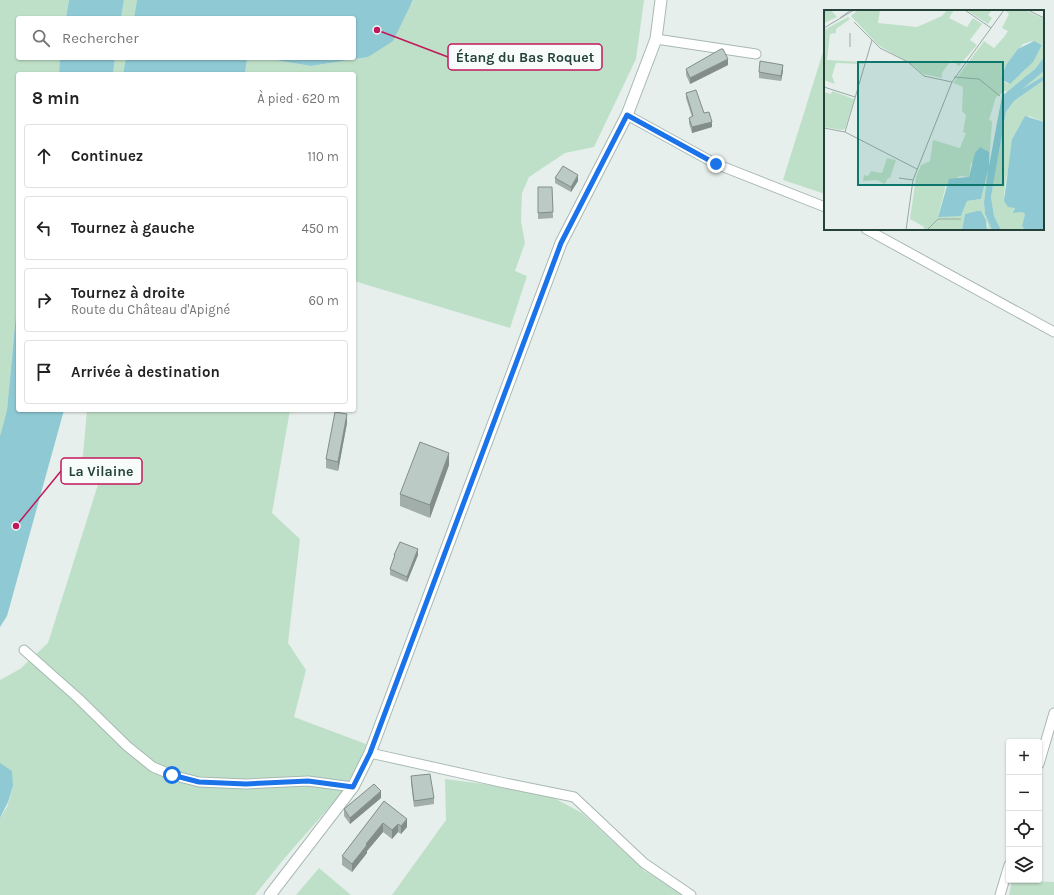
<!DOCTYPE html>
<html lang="fr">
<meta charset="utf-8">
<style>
:root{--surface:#fff;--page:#f2f2f2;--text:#222;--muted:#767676;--line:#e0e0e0}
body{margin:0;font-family:Karla,sans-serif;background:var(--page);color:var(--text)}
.controls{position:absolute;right:12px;bottom:12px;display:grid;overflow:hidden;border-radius:4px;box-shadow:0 1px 3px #0004}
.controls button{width:36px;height:36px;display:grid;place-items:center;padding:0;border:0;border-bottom:1px solid var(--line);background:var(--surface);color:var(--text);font:20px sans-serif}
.stop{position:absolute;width:12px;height:12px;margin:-9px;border:3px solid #1a73e8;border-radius:50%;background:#fff}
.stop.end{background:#1a73e8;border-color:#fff;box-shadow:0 1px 4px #0008}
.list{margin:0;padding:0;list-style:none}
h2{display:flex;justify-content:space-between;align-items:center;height:52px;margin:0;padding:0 16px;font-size:17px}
h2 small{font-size:13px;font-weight:400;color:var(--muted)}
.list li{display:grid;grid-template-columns:26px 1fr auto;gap:12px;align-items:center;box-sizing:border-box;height:64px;margin:0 8px 8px;padding:0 8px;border:1px solid var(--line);border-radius:4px}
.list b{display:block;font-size:15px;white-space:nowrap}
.list p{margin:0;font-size:13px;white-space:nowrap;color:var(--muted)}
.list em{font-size:13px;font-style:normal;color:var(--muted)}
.icon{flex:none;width:22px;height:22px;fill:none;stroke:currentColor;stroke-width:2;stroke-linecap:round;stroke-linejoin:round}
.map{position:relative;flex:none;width:1054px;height:895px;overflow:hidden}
.search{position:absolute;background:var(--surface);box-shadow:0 1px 3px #0004;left:16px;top:16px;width:340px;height:44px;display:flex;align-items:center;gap:10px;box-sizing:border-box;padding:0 14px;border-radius:4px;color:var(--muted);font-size:15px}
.panel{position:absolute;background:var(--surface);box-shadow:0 1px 3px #0004;left:16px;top:72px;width:340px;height:340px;border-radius:4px}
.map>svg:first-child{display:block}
</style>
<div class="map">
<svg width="1054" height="895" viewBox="0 0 1054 895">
<rect width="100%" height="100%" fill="#e6efeb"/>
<path fill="#bfe0c8" d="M 0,0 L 69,0 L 66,18 L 18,18 L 18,58 L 60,58 L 59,74 L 18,74 L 18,294 L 7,410 L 0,436 Z
M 124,0 L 137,0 L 134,18 L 121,18 Z
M 413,0 L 644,0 L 636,59 L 594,147 L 565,153 L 529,177 L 522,193 L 521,221 L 525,243 L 515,271 L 527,276 L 510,328 L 354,281 L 354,74 L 245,74 L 247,59 L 263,58 L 311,66 L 368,57 L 413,2 Z
M 823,52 L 825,53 L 825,194 L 783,180 Z
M 115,58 L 126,58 L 123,74 L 113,74 Z
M 87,410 L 290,410 L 272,513 L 300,539 L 288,643 L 306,670 L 294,717 L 366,744 L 360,762 L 340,795 L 283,860 L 255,895 L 0,895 L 0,818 L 7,807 L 13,786 L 0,763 L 0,680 L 20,669 L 48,643 L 101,475 L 82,466 Z
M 445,779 L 499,786 L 554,798 L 582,813 L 645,871 L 684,895 L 392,895 L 446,820 Z
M 319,868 L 351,895 L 296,895 Z
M 1012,880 L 1054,882 L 1054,895 L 1009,895 Z"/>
<path fill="#8ec9d4" d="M 69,0 L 124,0 L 121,18 L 66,18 Z
M 137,0 L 413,0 L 393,41 L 368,57 L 311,66 L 263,58 L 354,58 L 354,18 L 134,18 Z
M 60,58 L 115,58 L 113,74 L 59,74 Z
M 126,58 L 258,58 L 247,59 L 245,74 L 123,74 Z
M 18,294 L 18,410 L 64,410 L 7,616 L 0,627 L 0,436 L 7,410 Z
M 0,763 L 12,771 L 13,786 L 8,802 L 0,818 Z"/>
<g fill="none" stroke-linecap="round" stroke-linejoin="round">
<g stroke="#a8b8b2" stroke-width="11">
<path id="minor" d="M 656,39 L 756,54
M 627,115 L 716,164 L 825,207
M 866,229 L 1054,332
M 24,650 L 78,698 L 127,746 L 153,767 L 172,775 L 199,782 L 246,784 L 308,781 L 353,787
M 370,753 L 505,783 L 574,797 L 644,863 L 691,895
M 1039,764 L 1054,713
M 1000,895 L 1009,865"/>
</g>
<g stroke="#a8b8b2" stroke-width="13">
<path id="tertiary" d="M 270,895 L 353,787 L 370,753 L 561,243 L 627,115 L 656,39 L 661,0"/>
</g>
<use href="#minor" stroke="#fff" stroke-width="9"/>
<use href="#tertiary" stroke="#fff" stroke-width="11"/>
</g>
<path fill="#a1aea9" d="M 728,65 L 690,84 L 686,75 L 686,69 Z
M 783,71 L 781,81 L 759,78 L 759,72 Z
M 686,93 L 704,113 L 712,127 L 692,133 L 689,123 L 689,118 L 692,117 L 686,98 Z
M 555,178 L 578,181 L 571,192 L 555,183 Z
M 538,187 L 552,187 L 553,218 L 538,219 Z
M 347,423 L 338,471 L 326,468 L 326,459 Z
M 449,465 L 430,518 L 400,506 L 400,494 Z
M 394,555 L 418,555 L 407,582 L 390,575 L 390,569 L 394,558 Z
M 411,776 L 434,798 L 434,804 L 414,807 L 411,783 Z
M 381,798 L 350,824 L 344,816 L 344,809 Z
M 384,801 L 407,827 L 401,834 L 398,832 L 392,839 L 383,832 L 367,851 L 367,853 L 352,872 L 342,865 L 342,856 Z"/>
<path fill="#838d89" d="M 728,59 L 728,65 L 690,84 L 690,78 Z
M 783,65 L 783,71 L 781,81 L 781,76 Z
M 712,122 L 712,127 L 692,133 L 692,127 Z
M 578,175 L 578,181 L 571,192 L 571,187 Z
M 347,414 L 347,423 L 338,471 L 338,462 Z
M 449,453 L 449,465 L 430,518 L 430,505 Z
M 418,549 L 418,555 L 407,582 L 407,577 Z
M 381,791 L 381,798 L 350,824 L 350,818 Z
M 407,819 L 407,827 L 401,834 L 401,826 Z
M 383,823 L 383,832 L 367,851 L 367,853 L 352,872 L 352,864 L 366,844 Z
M 398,824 L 398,832 L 392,839 L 392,830 Z"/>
<path fill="#bbcac4" stroke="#838d89" d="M 721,49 L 723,49 L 728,59 L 690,78 L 686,69 Z
M 760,61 L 783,65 L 781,76 L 759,72 Z
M 696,90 L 704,113 L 709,112 L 712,122 L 692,127 L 689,118 L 693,116 L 686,93 Z
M 563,166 L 578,175 L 571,187 L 555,178 Z
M 538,187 L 552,187 L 553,212 L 538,213 Z
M 335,412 L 347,414 L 338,462 L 326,459 Z
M 420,442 L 449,453 L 430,505 L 400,494 Z
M 400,542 L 418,549 L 407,577 L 390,569 L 395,555 L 394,555 Z
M 430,774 L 434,798 L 414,801 L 411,776 Z
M 374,784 L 381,791 L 350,818 L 344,809 Z
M 384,801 L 407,819 L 401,826 L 398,824 L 392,830 L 383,823 L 366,844 L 367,845 L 352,864 L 342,856 Z"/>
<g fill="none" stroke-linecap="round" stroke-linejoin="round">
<path stroke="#1a73e8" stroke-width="5" d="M 172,775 L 199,782 L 246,784 L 308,781 L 353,787 L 370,753 L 561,243 L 627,115 L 716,164"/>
</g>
<g transform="translate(824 10)">
<rect width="220" height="220" fill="#e6efeb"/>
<path d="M 0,0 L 7,0 L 13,7 L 0,13 ZM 34,0 L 56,0 L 54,13 L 93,17 L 118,6 L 123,0 L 130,0 L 125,8 L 143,17 L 149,8 L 158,14 L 146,30 L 153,35 L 135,56 L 127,50 L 118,63 L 118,68 L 99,64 L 90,56 L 54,35 L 27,6 ZM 143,0 L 168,0 L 164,5 L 168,8 L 164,14 ZM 181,0 L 201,0 L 220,9 L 220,47 L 211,59 L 184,82 L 181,81 L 172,87 L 165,110 L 168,111 L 165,156 L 147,153 L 145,167 L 136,166 L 122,175 L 114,206 L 137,206 L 143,191 L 157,189 L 164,160 L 160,192 L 161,204 L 168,220 L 163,220 L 164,215 L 160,206 L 151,202 L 141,204 L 138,220 L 100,220 L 100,217 L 86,209 L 92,167 L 97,155 L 106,151 L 109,130 L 136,138 L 142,123 L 139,122 L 142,105 L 138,101 L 139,77 L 129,73 L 160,31 L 170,38 L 180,27 L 184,21 L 178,18 L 185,4 ZM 208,31 L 218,35 L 216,39 L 200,61 L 184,74 L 177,69 L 182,55 L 199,34 ZM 24,7 L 26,9 L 12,19 L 12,23 L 6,24 L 3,50 L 41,52 L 40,54 L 12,53 L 8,66 L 11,74 L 0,70 L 0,20 ZM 220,61 L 220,66 L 198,79 L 198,78 ZM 220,70 L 220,112 L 205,106 L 196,115 L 188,129 L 188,143 L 182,169 L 180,186 L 191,199 L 190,203 L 198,202 L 201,204 L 198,216 L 201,220 L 177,220 L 170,206 L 167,187 L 182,102 L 190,91 ZM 8,81 L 30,89 L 21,119 L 18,120 L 0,117 L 0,82 L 7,84 ZM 63,148 L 72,150 L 66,168 L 64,168 L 61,174 L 53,170 L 39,171 L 40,165 L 44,166 L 47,161 L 58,163 Z" fill="#bfe0c8" fill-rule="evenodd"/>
<path d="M 210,31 L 218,35 L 209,52 L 186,74 L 177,69 L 182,55 L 194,39 ZM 220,47 L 220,61 L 198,79 L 220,66 L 220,70 L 190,91 L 182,102 L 167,187 L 170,206 L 177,220 L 168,220 L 161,204 L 160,192 L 164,160 L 157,189 L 143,191 L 137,206 L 114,207 L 125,169 L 145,167 L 151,143 L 156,137 L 165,142 L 165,156 L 178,86 L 211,59 ZM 201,106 L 220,112 L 220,220 L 201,220 L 198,216 L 201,204 L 198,202 L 189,203 L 191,198 L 184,197 L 180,191 L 188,129 ZM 153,201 L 157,201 L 162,210 L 163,220 L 138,220 L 141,204 Z" fill="#8ec9d4"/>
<path fill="none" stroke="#98aaa4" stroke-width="1" d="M 141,0 L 167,18M 204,0 L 220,8M 16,8 L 27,0M 30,12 L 48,30M 0,18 L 30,0M 26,23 L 26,37M 130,67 L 155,69 L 176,86M 0,77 L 31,87M 0,118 L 21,122 L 93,159M 21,122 L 48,30 L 56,38 L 84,52 L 100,66 L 128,72M 75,168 L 89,170M 82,220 L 89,170 L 128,72 L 180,0M 103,220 L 114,209 L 137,209"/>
<path fill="#0f766e" fill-opacity="0.15" stroke="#0f766e" stroke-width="2" d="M 34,52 L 179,52 L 179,175 L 34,175 Z"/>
<rect width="220" height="220" fill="none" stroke="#24423a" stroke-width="2"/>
</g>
<path fill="none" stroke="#c2185b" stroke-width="1.5" d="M377 30L448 57M16 526L61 471"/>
<g fill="#c2185b" stroke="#f7fbf9" stroke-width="1.5">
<circle cx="377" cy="30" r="4"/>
<circle cx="16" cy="526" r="4"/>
</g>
<g fill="#f7fbf9" stroke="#c2185b" stroke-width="1.5">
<rect x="448" y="44" width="154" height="26" rx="4"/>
<rect x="61" y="458" width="81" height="26" rx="4"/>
</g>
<g font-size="14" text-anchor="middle" font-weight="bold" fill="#24423a">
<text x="525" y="62">Étang du Bas Roquet</text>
<text x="101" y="476">La Vilaine</text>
</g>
</svg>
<div class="controls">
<button>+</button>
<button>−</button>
<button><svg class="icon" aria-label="locate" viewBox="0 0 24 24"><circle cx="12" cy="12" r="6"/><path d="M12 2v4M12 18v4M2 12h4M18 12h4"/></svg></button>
<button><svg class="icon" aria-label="layers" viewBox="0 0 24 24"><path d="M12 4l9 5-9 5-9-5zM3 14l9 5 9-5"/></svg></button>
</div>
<div class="stop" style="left:172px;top:775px"></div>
<div class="stop end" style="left:716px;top:164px"></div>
<div class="search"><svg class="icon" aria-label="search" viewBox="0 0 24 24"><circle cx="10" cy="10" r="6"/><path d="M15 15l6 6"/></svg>Rechercher</div>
<section class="panel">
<h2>8 min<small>À pied · 620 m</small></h2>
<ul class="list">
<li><svg class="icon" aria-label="ahead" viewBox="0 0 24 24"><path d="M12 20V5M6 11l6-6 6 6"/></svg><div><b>Continuez</b></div><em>110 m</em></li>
<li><svg class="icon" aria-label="left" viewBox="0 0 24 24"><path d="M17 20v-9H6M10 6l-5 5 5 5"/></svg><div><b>Tournez à gauche</b></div><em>450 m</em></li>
<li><svg class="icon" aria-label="right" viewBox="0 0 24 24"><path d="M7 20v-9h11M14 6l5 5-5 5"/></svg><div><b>Tournez à droite</b><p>Route du Château d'Apigné</p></div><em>60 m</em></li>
<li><svg class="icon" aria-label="arrive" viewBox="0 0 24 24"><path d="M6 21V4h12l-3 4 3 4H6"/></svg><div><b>Arrivée à destination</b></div></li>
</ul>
</section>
</div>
